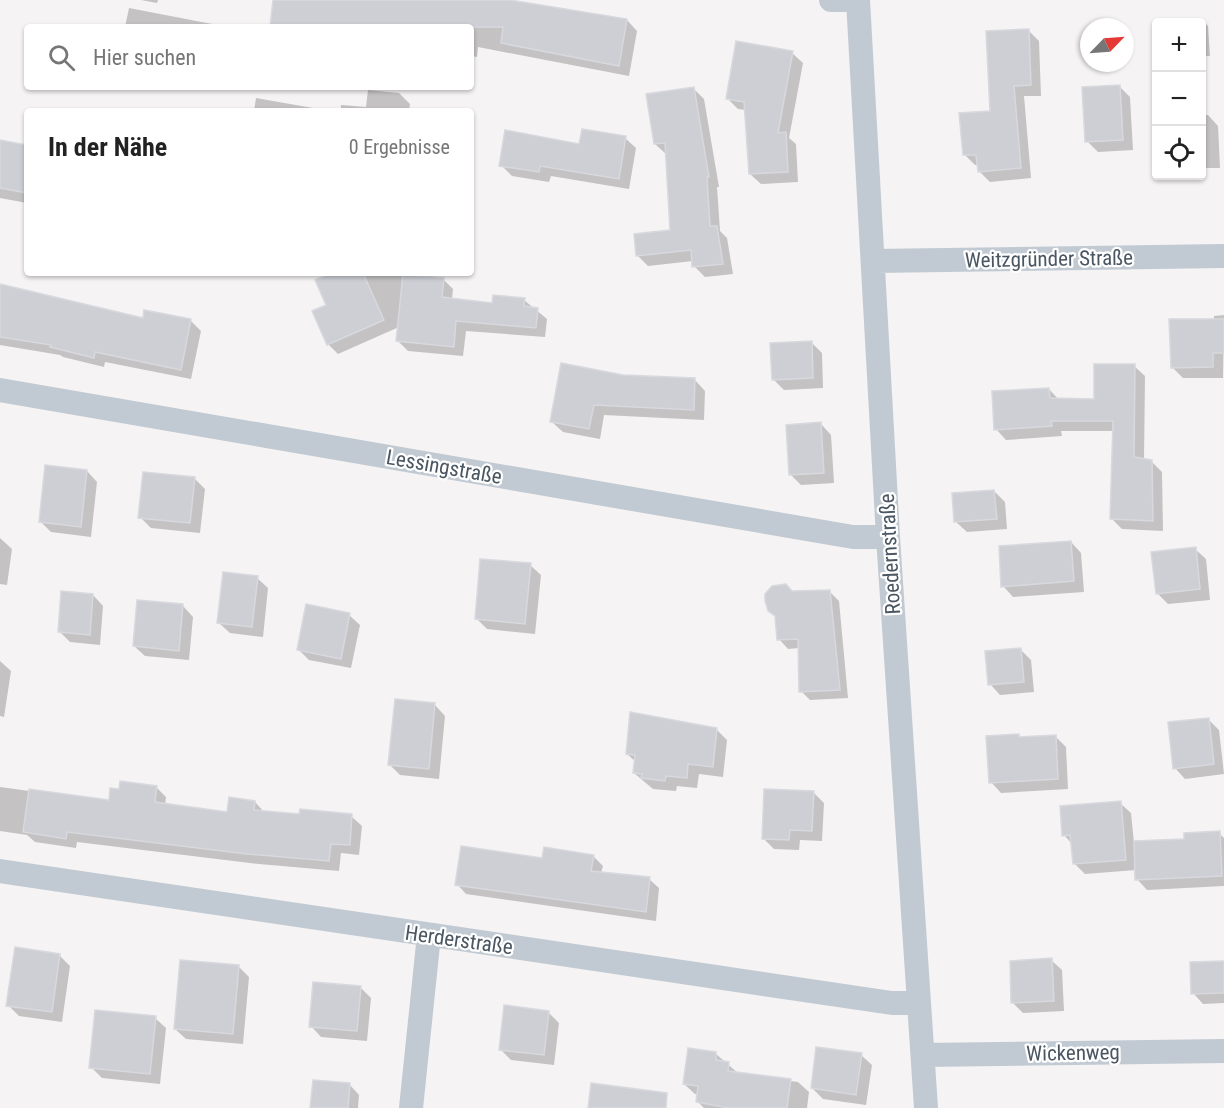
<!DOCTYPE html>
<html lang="de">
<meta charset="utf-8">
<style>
:root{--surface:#fff;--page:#f2f2f2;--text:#222;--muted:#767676;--line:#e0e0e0}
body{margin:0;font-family:"Roboto Condensed",sans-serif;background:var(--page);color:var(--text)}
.controls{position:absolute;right:18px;top:18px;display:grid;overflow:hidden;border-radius:6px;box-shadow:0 2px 4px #0004}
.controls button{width:54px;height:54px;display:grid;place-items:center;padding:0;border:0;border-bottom:2px solid var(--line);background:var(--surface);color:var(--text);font:30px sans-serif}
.compass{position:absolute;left:1080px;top:18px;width:54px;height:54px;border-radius:50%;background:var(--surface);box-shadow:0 2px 4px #0004;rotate:65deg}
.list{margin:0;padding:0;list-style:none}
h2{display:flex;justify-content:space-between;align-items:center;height:78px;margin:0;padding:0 24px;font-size:26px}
h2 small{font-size:20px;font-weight:400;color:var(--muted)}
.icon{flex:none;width:33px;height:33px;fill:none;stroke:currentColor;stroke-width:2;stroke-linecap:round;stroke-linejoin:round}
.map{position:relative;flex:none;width:1224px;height:1108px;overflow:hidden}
.search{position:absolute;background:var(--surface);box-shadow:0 2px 4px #0004;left:24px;top:24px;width:450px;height:66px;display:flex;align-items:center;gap:15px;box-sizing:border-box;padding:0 21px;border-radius:6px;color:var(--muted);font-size:22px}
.panel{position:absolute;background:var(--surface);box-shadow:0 2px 4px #0004;left:24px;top:108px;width:450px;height:168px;border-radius:6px}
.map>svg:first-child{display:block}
</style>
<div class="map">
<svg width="1224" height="1108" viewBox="0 0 1224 1108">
<rect width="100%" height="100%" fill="#f5f3f3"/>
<path fill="#0003" d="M 141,0 L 158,0 L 157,3 Z
M 275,0 L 501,0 L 627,20 L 637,31 L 629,76 L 478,47 L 477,57 L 471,56 L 471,27 L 300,27 Z
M 129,8 L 212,24 L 217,27 L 125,27 Z
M 1203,21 L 1208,26 L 1210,56 L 1202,56 L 1202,22 L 1177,22 Z
M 1028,30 L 1039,41 L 1041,96 L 1024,96 L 1031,178 L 990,182 L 979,171 L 978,165 L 975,165 L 964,154 L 991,112 Z
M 792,53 L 803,63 L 789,138 L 796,144 L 798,182 L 761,184 L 750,174 L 746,110 L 738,109 L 727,98 Z
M 1119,86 L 1130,97 L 1133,150 L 1098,152 L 1087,141 Z
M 694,89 L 704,99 L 719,187 L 717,187 L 720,231 L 727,238 L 733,274 L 705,277 L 694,266 L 693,261 L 648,266 L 637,255 L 672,231 L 666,154 L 655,144 Z
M 368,90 L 399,93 L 410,104 L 409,111 L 341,111 L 341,105 L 366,107 Z
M 256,98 L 330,111 L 254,111 Z
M 1202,115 L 1208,115 L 1218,126 L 1220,168 L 1202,168 Z
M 625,138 L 636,148 L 629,189 L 551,176 L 549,182 L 512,176 L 501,165 L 581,146 Z
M 0,141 L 27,146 L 27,203 L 0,198 Z
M 334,273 L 381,273 L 443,279 L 453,289 L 452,299 L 494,304 L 524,300 L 547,319 L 545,337 L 466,331 L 463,356 L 408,351 L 398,341 L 399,327 L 338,354 L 328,344 L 328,306 Z
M 0,286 L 144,320 L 190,320 L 201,331 L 191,379 L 105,362 L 104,367 L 63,357 L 60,355 L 0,345 Z
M 1224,315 L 1223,378 L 1183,378 L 1172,367 L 1214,321 L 1214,316 Z
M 811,342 L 822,353 L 823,388 L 784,390 L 773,379 Z
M 1134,366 L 1145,376 L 1144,460 L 1151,461 L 1162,472 L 1163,531 L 1122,529 L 1111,518 L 1114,431 L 1061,431 L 1062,436 L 1006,440 L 996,429 L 1049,389 L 1059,400 L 1095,400 Z
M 623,376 L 695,380 L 705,391 L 704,420 L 604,415 L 600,439 L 563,432 L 552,422 Z
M 821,424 L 831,435 L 834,483 L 801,485 L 791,475 Z
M 87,471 L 97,482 L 91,537 L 51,532 L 40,521 Z
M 194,478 L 205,489 L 200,533 L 151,528 L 140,517 Z
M 994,491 L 1005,502 L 1007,529 L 967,532 L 956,522 Z
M 0,538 L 12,549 L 7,585 L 0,584 Z
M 1071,542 L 1081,553 L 1084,592 L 1013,597 L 1003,586 Z
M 1195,549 L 1206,559 L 1210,600 L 1168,604 L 1157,593 Z
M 530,565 L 541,575 L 535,634 L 487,629 L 477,619 Z
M 257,578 L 268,588 L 263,637 L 230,633 L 219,623 Z
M 830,592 L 839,601 L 848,698 L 810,700 L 801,691 L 799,648 L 788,649 L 779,639 L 777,617 L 793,593 Z
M 93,595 L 103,606 L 100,645 L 70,642 L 59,631 Z
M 183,606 L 193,617 L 189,660 L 145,656 L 134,646 Z
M 349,615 L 360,625 L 351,668 L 309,660 L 298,649 Z
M 1020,649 L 1031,660 L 1034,692 L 1000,695 L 990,684 Z
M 0,661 L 11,671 L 4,717 L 0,716 Z
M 435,705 L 445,716 L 439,779 L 400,775 L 389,764 Z
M 1208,719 L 1219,730 L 1224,774 L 1185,779 L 1175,768 Z
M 716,729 L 727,740 L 723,777 L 699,774 L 697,788 L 677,786 L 676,791 L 653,789 L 634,773 L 636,762 L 627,754 Z
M 1018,735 L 1022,739 L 1055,736 L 1066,747 L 1068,789 L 1001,793 L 991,782 Z
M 0,787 L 110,802 L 156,787 L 166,797 L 165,805 L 228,814 L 255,802 L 265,813 L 351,816 L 362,826 L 359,855 L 341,853 L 339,871 L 259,864 L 77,842 L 76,848 L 35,842 L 27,835 L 0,831 Z
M 813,792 L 824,803 L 822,841 L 800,840 L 799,850 L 774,849 L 764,839 Z
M 1120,803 L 1131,813 L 1134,843 L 1186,840 L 1219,833 L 1224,838 L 1224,886 L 1147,890 L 1137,879 L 1136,870 L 1085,874 L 1074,863 L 1072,844 L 1064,835 Z
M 593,856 L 603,866 L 601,873 L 649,879 L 659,888 L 656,921 L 466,894 L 457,884 L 543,860 Z
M 59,955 L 70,966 L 62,1022 L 19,1016 L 8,1005 Z
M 1051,960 L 1062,970 L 1064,1011 L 1023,1013 L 1013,1003 Z
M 1224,963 L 1224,1003 L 1203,1004 L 1193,993 Z
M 239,967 L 249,977 L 243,1044 L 186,1039 L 175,1029 Z
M 360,987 L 371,998 L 367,1041 L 321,1037 L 311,1026 Z
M 548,1012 L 559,1023 L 554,1065 L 511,1060 L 500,1049 Z
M 155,1018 L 166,1028 L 160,1084 L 102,1078 L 91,1067 Z
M 716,1054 L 739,1074 L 798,1082 L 809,1092 L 807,1108 L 704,1108 L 698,1102 L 699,1095 L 695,1094 L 684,1084 Z
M 861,1055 L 872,1065 L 866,1105 L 823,1099 L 812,1088 Z
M 350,1085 L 359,1095 L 358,1108 L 312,1108 Z"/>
<path fill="#cdcfd5" stroke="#d7d9de" stroke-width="1.5" d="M 273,0 L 510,0 L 627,19 L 619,66 L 501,43 L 503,27 L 270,27 Z
M 1029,29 L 1031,85 L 1014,86 L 1021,168 L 978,172 L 976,155 L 963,155 L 959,113 L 990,111 L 986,31 Z
M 736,41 L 793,51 L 778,133 L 786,132 L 788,172 L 749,174 L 744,102 L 726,99 Z
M 1120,85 L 1123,140 L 1085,142 L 1082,87 Z
M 694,87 L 709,177 L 707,177 L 710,226 L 717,226 L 723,264 L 692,267 L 691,250 L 636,256 L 634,234 L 670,230 L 665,143 L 654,144 L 646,94 Z
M 582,129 L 626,136 L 619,179 L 540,166 L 539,172 L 499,166 L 505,130 L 579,144 Z
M 0,140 L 27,145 L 27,193 L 0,188 Z
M 331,273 L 363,273 L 384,320 L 327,345 L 312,311 L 326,305 L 315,280 Z
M 403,274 L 444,278 L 442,297 L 492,303 L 493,295 L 525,298 L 524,306 L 538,308 L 536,328 L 456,321 L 454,347 L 396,341 Z
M 0,284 L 143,318 L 144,310 L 191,319 L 181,370 L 95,352 L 94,358 L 50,347 L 51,345 L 0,337 Z
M 1169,319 L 1224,319 L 1224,353 L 1213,353 L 1213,367 L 1171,368 Z
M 812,341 L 813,378 L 772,380 L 770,343 Z
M 561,363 L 623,375 L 695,378 L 694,410 L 594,405 L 589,429 L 550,422 Z
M 1094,364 L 1135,364 L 1134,457 L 1152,460 L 1153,521 L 1110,519 L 1113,421 L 1051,421 L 1052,426 L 994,430 L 992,391 L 1049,388 L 1050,398 L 1094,399 Z
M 821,422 L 824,473 L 789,475 L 786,425 Z
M 45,465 L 87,470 L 81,527 L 39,522 Z
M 143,472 L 195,477 L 190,523 L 138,518 Z
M 994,490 L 997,519 L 954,522 L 952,493 Z
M 1071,541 L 1074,581 L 1001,587 L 999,546 Z
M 1196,547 L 1200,589 L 1156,594 L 1151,552 Z
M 480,559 L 531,563 L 525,624 L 475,619 Z
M 223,572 L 258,576 L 252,627 L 217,623 Z
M 786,584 L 792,591 L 830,590 L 840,690 L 799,692 L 798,639 L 777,640 L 775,616 L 768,611 L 765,601 L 765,594 L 772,586 Z
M 61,591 L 93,594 L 90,635 L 58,632 Z
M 137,600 L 183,604 L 179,651 L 133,646 Z
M 306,604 L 350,613 L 341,659 L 297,650 Z
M 1021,648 L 1024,682 L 988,685 L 985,651 Z
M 395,699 L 435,703 L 429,769 L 388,765 Z
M 630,712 L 717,728 L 713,767 L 688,764 L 687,778 L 666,776 L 665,781 L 641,778 L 642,774 L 633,773 L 635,755 L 626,754 Z
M 1209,718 L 1214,764 L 1173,769 L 1168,722 Z
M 1019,734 L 1019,737 L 1056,735 L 1058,779 L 989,783 L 986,736 Z
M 120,781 L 157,786 L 155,802 L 227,812 L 229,797 L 255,801 L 254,810 L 299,814 L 300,809 L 352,814 L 350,845 L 331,844 L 329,861 L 247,854 L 67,832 L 66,839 L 23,832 L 29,789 L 109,800 L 110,788 L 119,789 Z
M 764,789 L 814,791 L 812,831 L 790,830 L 789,840 L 762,839 Z
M 1121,801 L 1126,860 L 1073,864 L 1070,835 L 1062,836 L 1060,806 Z
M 1220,831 L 1222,876 L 1135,880 L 1134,841 L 1184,839 L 1184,833 Z
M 461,846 L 542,858 L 544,847 L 594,855 L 591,871 L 650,877 L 646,912 L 455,885 Z
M 15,947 L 60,954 L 52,1012 L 6,1006 Z
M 1052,958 L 1054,1001 L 1011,1003 L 1010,961 Z
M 180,960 L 239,965 L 233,1034 L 174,1029 Z
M 1224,961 L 1224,993 L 1191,994 L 1190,962 Z
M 313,982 L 361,986 L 357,1031 L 309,1027 Z
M 504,1005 L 549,1011 L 544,1055 L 499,1050 Z
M 95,1010 L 156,1016 L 150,1074 L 89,1068 Z
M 816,1047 L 862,1053 L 856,1095 L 811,1088 Z
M 688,1048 L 716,1052 L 716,1060 L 729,1062 L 728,1071 L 791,1079 L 787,1108 L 729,1108 L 696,1102 L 698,1086 L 683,1084 Z
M 313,1080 L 350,1083 L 348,1108 L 310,1108 Z
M 591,1083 L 667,1093 L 666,1108 L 588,1108 Z"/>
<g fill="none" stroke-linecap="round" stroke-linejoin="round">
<path stroke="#c1cad2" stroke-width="24" d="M 831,0 L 858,0
M 858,0 L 888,537 L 926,1108
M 873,261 L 1224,256
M 0,390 L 853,537 L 888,537
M 0,871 L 892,1003 L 919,1003
M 923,1055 L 1224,1051
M 411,1108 L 429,935"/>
</g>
<g text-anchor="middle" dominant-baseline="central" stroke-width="4.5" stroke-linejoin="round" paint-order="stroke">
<g font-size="21" fill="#4a5661" stroke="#fff">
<text transform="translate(1049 259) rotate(-1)">Weitzgründer Straße</text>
<text transform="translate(444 467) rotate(10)">Lessingstraße</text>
<text transform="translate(890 554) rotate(-93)">Roedernstraße</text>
<text transform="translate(459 940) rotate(8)">Herderstraße</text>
<text transform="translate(1073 1053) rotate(-1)">Wickenweg</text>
</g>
</g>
</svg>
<div class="controls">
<button>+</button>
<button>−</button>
<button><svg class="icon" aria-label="locate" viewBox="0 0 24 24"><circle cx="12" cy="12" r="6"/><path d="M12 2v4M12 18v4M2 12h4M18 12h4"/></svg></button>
</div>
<svg class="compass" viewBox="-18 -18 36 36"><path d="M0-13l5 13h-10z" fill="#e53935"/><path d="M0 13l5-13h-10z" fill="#767676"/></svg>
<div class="search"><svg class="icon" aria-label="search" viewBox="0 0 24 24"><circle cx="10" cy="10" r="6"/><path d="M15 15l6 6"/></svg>Hier suchen</div>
<section class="panel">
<h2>In der Nähe<small>0 Ergebnisse</small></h2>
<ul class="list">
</ul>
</section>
</div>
